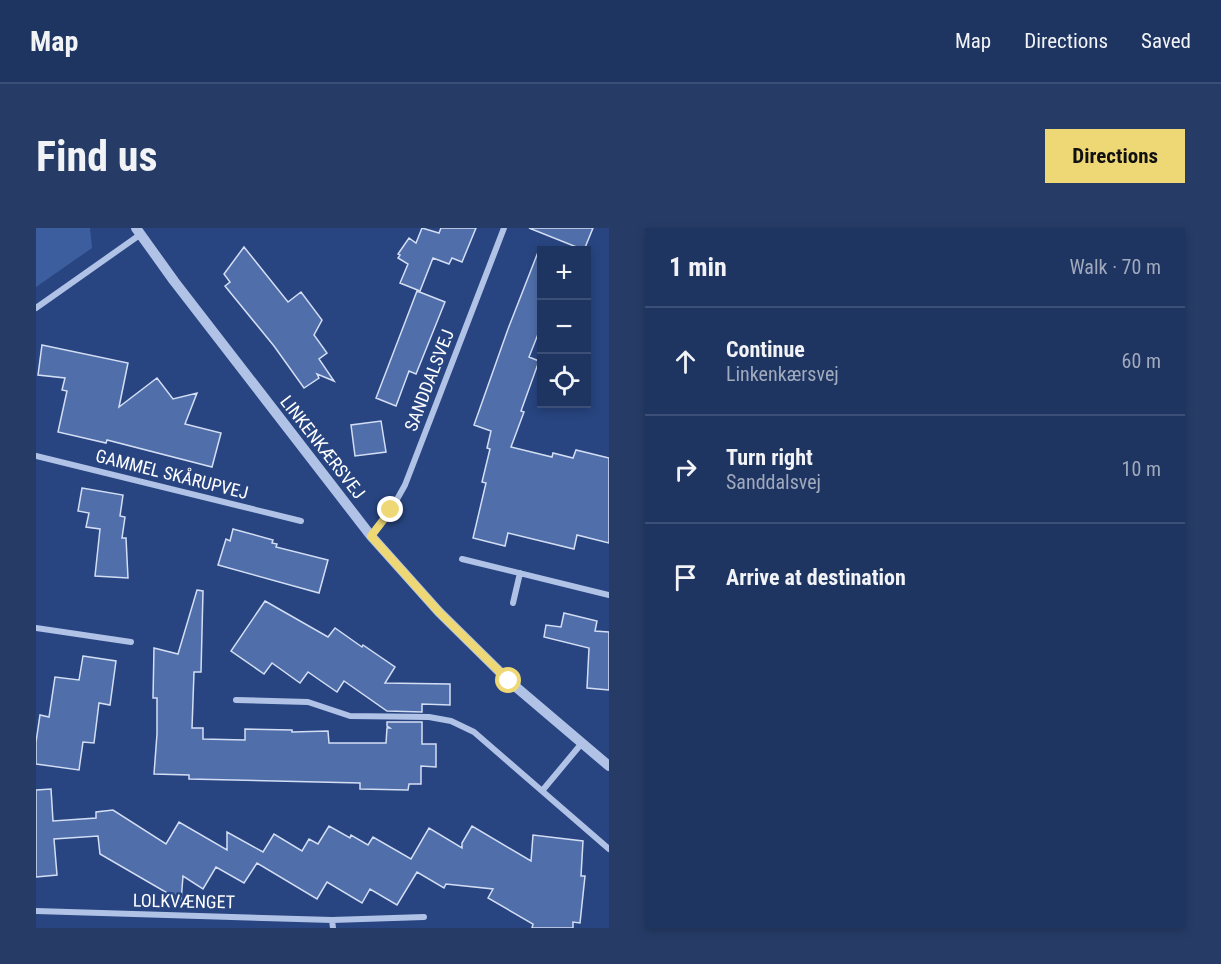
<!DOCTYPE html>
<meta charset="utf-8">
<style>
:root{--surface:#1e3461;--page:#263c67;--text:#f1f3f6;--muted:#a1aabd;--line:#3c4f76;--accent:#eed876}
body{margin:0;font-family:"Roboto Condensed",sans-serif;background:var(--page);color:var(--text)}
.controls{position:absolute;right:18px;top:18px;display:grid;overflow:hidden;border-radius:0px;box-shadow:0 3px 9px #0003}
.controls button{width:54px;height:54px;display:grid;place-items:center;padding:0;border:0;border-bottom:2px solid var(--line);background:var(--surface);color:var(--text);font:30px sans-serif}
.stop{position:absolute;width:18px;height:18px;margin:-14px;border:4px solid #eed876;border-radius:50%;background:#fff}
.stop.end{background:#eed876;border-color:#fff;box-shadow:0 2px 6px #0008}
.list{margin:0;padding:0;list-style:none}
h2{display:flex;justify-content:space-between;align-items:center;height:78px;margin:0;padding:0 24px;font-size:26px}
h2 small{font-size:20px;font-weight:400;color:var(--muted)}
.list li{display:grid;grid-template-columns:39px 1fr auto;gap:18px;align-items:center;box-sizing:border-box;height:108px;padding:0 24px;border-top:2px solid var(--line)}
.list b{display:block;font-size:22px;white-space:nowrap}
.list p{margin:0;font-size:20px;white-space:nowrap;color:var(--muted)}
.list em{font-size:20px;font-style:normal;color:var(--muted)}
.icon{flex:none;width:33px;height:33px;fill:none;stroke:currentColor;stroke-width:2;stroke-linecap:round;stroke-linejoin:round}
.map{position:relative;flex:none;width:573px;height:700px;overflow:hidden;border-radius:0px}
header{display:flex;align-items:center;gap:36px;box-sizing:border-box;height:84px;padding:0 30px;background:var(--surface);border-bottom:2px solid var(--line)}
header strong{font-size:28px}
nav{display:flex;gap:33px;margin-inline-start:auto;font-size:21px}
.intro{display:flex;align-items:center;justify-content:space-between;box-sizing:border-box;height:144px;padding:0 36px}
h1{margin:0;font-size:42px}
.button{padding:15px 27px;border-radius:0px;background:var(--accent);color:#111;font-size:21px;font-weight:700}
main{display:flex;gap:36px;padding:0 36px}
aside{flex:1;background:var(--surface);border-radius:0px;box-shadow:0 3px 9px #0003}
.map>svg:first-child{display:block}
</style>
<header>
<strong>Map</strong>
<nav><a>Map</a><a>Directions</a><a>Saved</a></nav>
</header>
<div class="intro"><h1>Find us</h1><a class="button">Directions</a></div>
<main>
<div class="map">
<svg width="573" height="700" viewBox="0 0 573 700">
<rect width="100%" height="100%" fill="#284581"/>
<path fill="#3c5d9e" d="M 0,0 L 54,0 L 56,20 L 0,59 Z"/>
<path fill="#506ea9" stroke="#d3def5" stroke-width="1.5" d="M 386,0 L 403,5 L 405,0 L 440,0 L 426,34 L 416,30 L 413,36 L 397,30 L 384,63 L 364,55 L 372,36 L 362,30 L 364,27 L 362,26 L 373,10 L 380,15 Z
M 493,0 L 557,0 L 548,22 Z
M 208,19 L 252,74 L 265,64 L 286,92 L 278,107 L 291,125 L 283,131 L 298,153 L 281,146 L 283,150 L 268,160 L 238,118 L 189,58 L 194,54 L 188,46 Z
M 504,19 L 506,96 L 493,129 L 503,133 L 485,183 L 488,184 L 475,219 L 516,229 L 517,225 L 537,230 L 540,222 L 573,230 L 573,315 L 541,307 L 538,321 L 472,305 L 469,318 L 437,310 L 450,255 L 446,254 L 454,221 L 451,220 L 455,203 L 438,197 L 472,101 Z
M 381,63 L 409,74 L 380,146 L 373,143 L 360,178 L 340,170 Z
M 6,117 L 92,135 L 83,179 L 121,150 L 137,171 L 161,165 L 149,196 L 185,205 L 176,239 L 71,212 L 70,215 L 22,204 L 31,163 L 26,162 L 29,150 L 2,147 Z
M 345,193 L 350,224 L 319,228 L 315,197 Z
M 46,260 L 87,267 L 84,288 L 89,289 L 86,310 L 90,310 L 92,350 L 59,348 L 64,301 L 50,299 L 53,285 L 42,283 Z
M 197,301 L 237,312 L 236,315 L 241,316 L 240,319 L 292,332 L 283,365 L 182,337 L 190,311 L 194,313 Z
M 161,362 L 167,363 L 165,444 L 158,444 L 156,500 L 167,500 L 167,511 L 209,512 L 209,501 L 256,502 L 256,504 L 292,503 L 293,515 L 350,515 L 351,500 L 354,500 L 351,498 L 351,494 L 386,494 L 386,516 L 400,516 L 400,539 L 385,538 L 385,556 L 373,556 L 372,562 L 324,561 L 324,555 L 153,551 L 153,547 L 118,546 L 121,506 L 121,470 L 117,470 L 118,420 L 142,426 Z
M 229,373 L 292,409 L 299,400 L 326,419 L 327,417 L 359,439 L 349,455 L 414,456 L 414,477 L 386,476 L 386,484 L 351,483 L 308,453 L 301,464 L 272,444 L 264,455 L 236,435 L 228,446 L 195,423 Z
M 528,385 L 561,393 L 559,403 L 573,404 L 573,462 L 551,460 L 553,420 L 508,409 L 510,397 L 525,399 Z
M 47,428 L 80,433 L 74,477 L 63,475 L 58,515 L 47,514 L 43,542 L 0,536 L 0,514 L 4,487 L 13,489 L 19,449 L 43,452 Z
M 15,561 L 17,593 L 60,590 L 60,584 L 77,582 L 130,616 L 143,594 L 191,622 L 191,604 L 227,624 L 238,606 L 266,623 L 273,611 L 282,616 L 293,598 L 314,610 L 315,607 L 332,617 L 337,609 L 375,631 L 393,600 L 426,620 L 426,615 L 436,598 L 495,633 L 497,607 L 547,613 L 545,648 L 549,648 L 544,695 L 537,694 L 537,700 L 496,700 L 497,696 L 452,670 L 457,661 L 410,656 L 408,660 L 381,644 L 361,677 L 334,661 L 326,675 L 291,654 L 281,671 L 221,635 L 208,655 L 180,639 L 167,661 L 147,648 L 145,673 L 64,626 L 62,608 L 18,611 L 21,647 L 0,649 L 0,562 Z"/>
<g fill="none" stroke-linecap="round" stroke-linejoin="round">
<path stroke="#b0c2e6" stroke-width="6" d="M 0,80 L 105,6
M 0,228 L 265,293
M 335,308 L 355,282 L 369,257 L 468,0
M 426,331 L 573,367
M 477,375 L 484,345
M 0,400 L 95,414
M 200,472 L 272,474 L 314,488 L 393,489 L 415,493 L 438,504 L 573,621
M 506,563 L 546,515
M 0,683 L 296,692 L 297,700
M 296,692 L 388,689"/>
<path stroke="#b0c2e6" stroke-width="10" d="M 100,0 L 138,53 L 335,308 L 403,384 L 473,453 L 573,538"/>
</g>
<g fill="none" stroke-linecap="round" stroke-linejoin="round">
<path stroke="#eed876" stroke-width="8" d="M 355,282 L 335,308 L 403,384 L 473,453"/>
</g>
<g text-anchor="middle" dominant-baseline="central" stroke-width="5" stroke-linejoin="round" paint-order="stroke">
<g font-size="18" fill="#fff" stroke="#284581">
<text transform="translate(393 152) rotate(-69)">SANDDALSVEJ</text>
<text transform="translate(287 219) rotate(52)">LINKENKÆRSVEJ</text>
<text transform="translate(136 246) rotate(14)">GAMMEL SKÅRUPVEJ</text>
<text transform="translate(148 673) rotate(1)">LOLKVÆNGET</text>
</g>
</g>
</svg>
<div class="controls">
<button>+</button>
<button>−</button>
<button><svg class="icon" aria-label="locate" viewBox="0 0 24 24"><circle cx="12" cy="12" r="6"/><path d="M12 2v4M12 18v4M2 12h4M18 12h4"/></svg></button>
</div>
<div class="stop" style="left:473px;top:453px"></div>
<div class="stop end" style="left:355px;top:282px"></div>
</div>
<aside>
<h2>1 min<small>Walk · 70 m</small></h2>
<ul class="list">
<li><svg class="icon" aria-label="ahead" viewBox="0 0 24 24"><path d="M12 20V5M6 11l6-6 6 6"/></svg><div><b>Continue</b><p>Linkenkærsvej</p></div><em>60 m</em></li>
<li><svg class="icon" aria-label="right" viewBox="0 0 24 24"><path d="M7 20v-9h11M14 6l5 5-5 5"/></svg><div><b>Turn right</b><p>Sanddalsvej</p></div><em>10 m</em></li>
<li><svg class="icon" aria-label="arrive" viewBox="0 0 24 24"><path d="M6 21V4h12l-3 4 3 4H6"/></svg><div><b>Arrive at destination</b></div></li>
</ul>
</aside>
</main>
